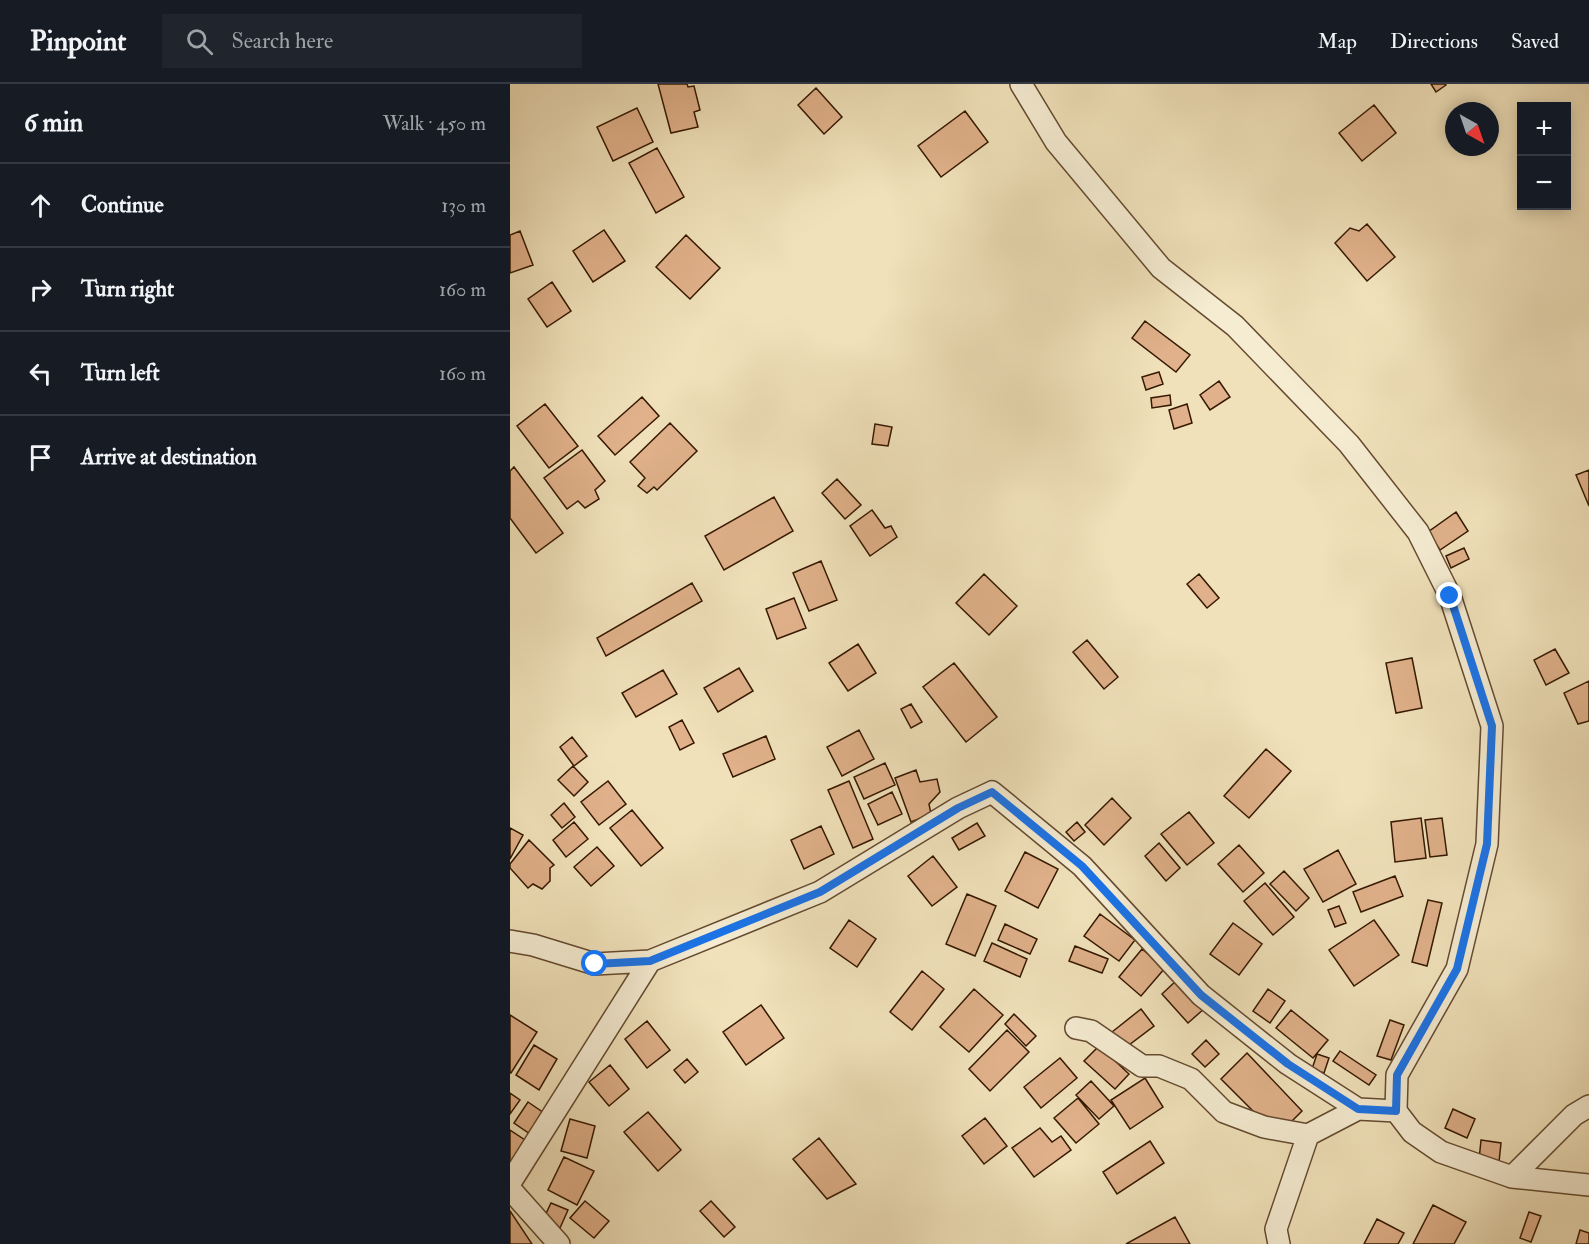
<!DOCTYPE html>
<meta charset="utf-8">
<style>
:root{--surface:#171b24;--page:#20242c;--text:#f1f3f6;--muted:#9ea1a6;--line:#363941}
body{margin:0;font-family:"IM FELL Double Pica",serif;background:var(--page);color:var(--text)}
.controls{position:absolute;right:18px;top:18px;display:grid;overflow:hidden;border-radius:0px;box-shadow:0 3px 15px #0003}
.controls button{width:54px;height:54px;display:grid;place-items:center;padding:0;border:0;border-bottom:2px solid var(--line);background:var(--surface);color:var(--text);font:30px sans-serif}
.compass{position:absolute;left:935px;top:18px;width:54px;height:54px;border-radius:50%;background:var(--surface);box-shadow:0 3px 15px #0003;rotate:140deg}
.stop{position:absolute;width:18px;height:18px;margin:-14px;border:4px solid #1a73e8;border-radius:50%;background:#fff}
.stop.end{background:#1a73e8;border-color:#fff;box-shadow:0 2px 6px #0008}
.list{margin:0;padding:0;list-style:none}
h2{display:flex;justify-content:space-between;align-items:center;height:78px;margin:0;padding:0 24px;font-size:26px}
h2 small{font-size:20px;font-weight:400;color:var(--muted)}
.list li{display:grid;grid-template-columns:39px 1fr auto;gap:18px;align-items:center;box-sizing:border-box;height:84px;padding:0 24px;border-top:2px solid var(--line)}
.list b{display:block;font-size:22px;white-space:nowrap}
.list em{font-size:20px;font-style:normal;color:var(--muted)}
.icon{flex:none;width:33px;height:33px;fill:none;stroke:currentColor;stroke-width:2;stroke-linecap:round;stroke-linejoin:round}
.map{position:relative;flex:none;width:1079px;height:1160px;overflow:hidden}
header{display:flex;align-items:center;gap:36px;box-sizing:border-box;height:84px;padding:0 30px;background:var(--surface);border-bottom:2px solid var(--line)}
header strong{font-size:28px}
nav{display:flex;gap:33px;margin-inline-start:auto;font-size:21px}
.search{width:420px;height:54px;background:var(--page);display:flex;align-items:center;gap:15px;box-sizing:border-box;padding:0 21px;border-radius:0px;color:var(--muted);font-size:22px}
main{display:flex}
aside{flex:1;background:var(--surface)}
.map>svg:first-child{display:block}
</style>
<header>
<strong>Pinpoint</strong>
<div class="search"><svg class="icon" aria-label="search" viewBox="0 0 24 24"><circle cx="10" cy="10" r="6"/><path d="M15 15l6 6"/></svg>Search here</div>
<nav><a>Map</a><a>Directions</a><a>Saved</a></nav>
</header>
<main>
<aside>
<h2>6 min<small>Walk · 450 m</small></h2>
<ul class="list">
<li><svg class="icon" aria-label="ahead" viewBox="0 0 24 24"><path d="M12 20V5M6 11l6-6 6 6"/></svg><div><b>Continue</b></div><em>130 m</em></li>
<li><svg class="icon" aria-label="right" viewBox="0 0 24 24"><path d="M7 20v-9h11M14 6l5 5-5 5"/></svg><div><b>Turn right</b></div><em>160 m</em></li>
<li><svg class="icon" aria-label="left" viewBox="0 0 24 24"><path d="M17 20v-9H6M10 6l-5 5 5 5"/></svg><div><b>Turn left</b></div><em>160 m</em></li>
<li><svg class="icon" aria-label="arrive" viewBox="0 0 24 24"><path d="M6 21V4h12l-3 4 3 4H6"/></svg><div><b>Arrive at destination</b></div></li>
</ul>
</aside>
<div class="map">
<svg width="1079" height="1160" viewBox="0 0 1079 1160">
<rect width="100%" height="100%" fill="#f0e1ba"/>
<filter id="stains"><feTurbulence type="fractalNoise" baseFrequency=".00333" numOctaves="4"/><feColorMatrix values="0 0 0 0 .2 0 0 0 0 .09 0 0 0 0 .02 0 0 0 .5 -.17"/></filter>
<radialGradient id="worn" r=".72"><stop offset=".6" stop-color="#630" stop-opacity="0"/><stop offset="1" stop-color="#630" stop-opacity=".3"/></radialGradient>
<path fill="#e0b18a" stroke="#351801" stroke-width="1.5" d="M 148,0 L 177,0 L 178,3 L 184,2 L 190,26 L 184,28 L 188,43 L 161,49 Z
M 921,0 L 935,0 L 936,1 L 926,8 Z
M 306,4 L 332,33 L 314,50 L 288,21 Z
M 864,21 L 886,49 L 852,77 L 829,49 Z
M 127,24 L 143,58 L 103,77 L 87,43 Z
M 455,27 L 478,58 L 431,93 L 408,62 Z
M 147,64 L 174,113 L 146,129 L 119,79 Z
M 857,140 L 885,173 L 857,197 L 825,159 L 840,144 L 849,147 Z
M 94,146 L 115,177 L 83,198 L 63,167 Z
M 10,147 L 23,181 L 0,189 L 0,151 Z
M 176,151 L 210,184 L 180,215 L 146,183 Z
M 42,198 L 61,227 L 37,243 L 18,215 Z
M 635,237 L 680,271 L 666,288 L 622,254 Z
M 649,288 L 653,300 L 636,306 L 632,293 Z
M 709,297 L 720,313 L 700,326 L 690,311 Z
M 660,311 L 661,321 L 642,324 L 641,314 Z
M 132,313 L 149,332 L 105,371 L 88,352 Z
M 35,320 L 68,362 L 39,384 L 7,342 Z
M 677,320 L 682,339 L 664,345 L 659,326 Z
M 160,339 L 187,367 L 147,406 L 144,403 L 137,409 L 128,402 L 135,394 L 120,378 Z
M 365,340 L 382,343 L 378,362 L 362,360 Z
M 72,366 L 95,397 L 85,406 L 89,415 L 75,424 L 68,417 L 57,425 L 34,394 Z
M 4,383 L 53,449 L 26,469 L 0,434 L 0,387 Z
M 1079,386 L 1079,422 L 1066,391 Z
M 327,395 L 351,421 L 335,435 L 312,409 Z
M 264,413 L 283,447 L 214,486 L 195,452 Z
M 362,426 L 375,444 L 381,442 L 387,453 L 360,472 L 340,442 Z
M 946,428 L 958,447 L 930,466 L 918,448 Z
M 954,464 L 959,475 L 941,484 L 936,472 Z
M 311,477 L 327,516 L 299,527 L 283,489 Z
M 474,490 L 507,522 L 479,551 L 446,519 Z
M 689,490 L 709,514 L 697,524 L 677,500 Z
M 182,499 L 192,517 L 96,572 L 87,554 Z
M 284,514 L 296,544 L 267,555 L 256,525 Z
M 577,556 L 608,593 L 594,605 L 563,568 Z
M 348,560 L 366,589 L 338,607 L 319,579 Z
M 1045,565 L 1059,589 L 1036,601 L 1024,576 Z
M 902,574 L 912,624 L 886,629 L 876,579 Z
M 444,579 L 487,633 L 456,658 L 413,603 Z
M 229,584 L 243,607 L 208,628 L 194,604 Z
M 153,586 L 167,610 L 126,633 L 112,609 Z
M 1079,597 L 1079,637 L 1068,640 L 1054,609 Z
M 401,620 L 412,638 L 401,644 L 391,625 Z
M 172,636 L 184,659 L 170,666 L 159,643 Z
M 349,646 L 364,675 L 332,692 L 317,663 Z
M 256,652 L 265,675 L 223,693 L 213,670 Z
M 62,653 L 77,672 L 64,682 L 50,663 Z
M 756,665 L 781,687 L 739,734 L 714,712 Z
M 375,679 L 385,701 L 354,715 L 344,693 Z
M 63,682 L 78,698 L 64,712 L 48,696 Z
M 406,686 L 410,698 L 427,695 L 430,708 L 419,720 L 421,730 L 401,738 L 385,694 Z
M 98,697 L 116,720 L 89,741 L 71,718 Z
M 339,697 L 363,755 L 343,764 L 318,706 Z
M 382,708 L 392,730 L 368,741 L 358,720 Z
M 602,714 L 621,734 L 594,761 L 575,741 Z
M 54,719 L 65,733 L 52,744 L 41,731 Z
M 122,726 L 153,764 L 131,782 L 100,744 Z
M 679,728 L 704,759 L 677,781 L 651,750 Z
M 911,734 L 916,774 L 885,778 L 881,738 Z
M 932,734 L 937,771 L 920,773 L 915,736 Z
M 64,738 L 78,755 L 56,773 L 43,756 Z
M 567,738 L 575,748 L 564,757 L 556,748 Z
M 467,739 L 475,752 L 449,766 L 442,754 Z
M 311,742 L 324,770 L 294,785 L 281,756 Z
M 0,744 L 13,751 L 0,775 Z
M 19,756 L 44,781 L 40,784 L 40,797 L 32,805 L 23,800 L 18,804 L 0,784 L 0,780 Z
M 649,759 L 670,784 L 656,797 L 635,772 Z
M 729,761 L 754,789 L 733,808 L 708,780 Z
M 87,763 L 104,782 L 81,802 L 64,783 Z
M 828,766 L 846,800 L 813,818 L 794,785 Z
M 515,768 L 548,785 L 528,824 L 495,807 Z
M 423,772 L 447,803 L 422,822 L 398,792 Z
M 774,787 L 799,814 L 786,827 L 760,800 Z
M 885,792 L 893,812 L 851,828 L 843,808 Z
M 755,799 L 784,833 L 763,851 L 734,817 Z
M 457,810 L 486,822 L 465,872 L 436,860 Z
M 918,816 L 932,819 L 917,882 L 902,878 Z
M 829,822 L 836,839 L 825,843 L 818,826 Z
M 590,830 L 625,856 L 609,877 L 574,852 Z
M 339,836 L 366,855 L 347,883 L 320,864 Z
M 864,836 L 889,871 L 844,902 L 819,866 Z
M 723,839 L 752,860 L 729,891 L 700,870 Z
M 495,840 L 527,855 L 520,870 L 488,856 Z
M 482,859 L 517,875 L 510,893 L 474,877 Z
M 565,862 L 598,875 L 592,889 L 559,877 Z
M 632,865 L 655,884 L 631,912 L 609,893 Z
M 412,887 L 434,905 L 402,946 L 380,928 Z
M 668,895 L 695,924 L 678,939 L 652,910 Z
M 464,905 L 493,931 L 459,968 L 430,943 Z
M 758,905 L 775,917 L 760,939 L 743,927 Z
M 251,921 L 274,954 L 236,981 L 213,948 Z
M 631,925 L 644,942 L 615,964 L 602,948 Z
M 781,926 L 818,956 L 803,974 L 766,944 Z
M 504,930 L 526,952 L 516,962 L 495,940 Z
M 0,931 L 27,948 L 1,989 L 0,989 Z
M 880,936 L 894,941 L 881,976 L 867,972 Z
M 137,937 L 160,966 L 137,984 L 115,955 Z
M 497,946 L 519,968 L 480,1007 L 459,985 Z
M 696,956 L 709,970 L 695,983 L 682,970 Z
M 24,961 L 47,975 L 29,1006 L 6,991 Z
M 589,962 L 619,990 L 605,1005 L 574,977 Z
M 830,967 L 866,991 L 859,1001 L 823,977 Z
M 737,969 L 792,1027 L 775,1044 L 758,1042 L 711,995 Z
M 807,970 L 819,974 L 814,989 L 802,985 Z
M 550,974 L 567,994 L 531,1024 L 514,1003 Z
M 177,975 L 188,988 L 175,999 L 164,986 Z
M 100,981 L 119,1005 L 99,1022 L 79,998 Z
M 635,994 L 653,1023 L 620,1045 L 601,1016 Z
M 581,997 L 604,1022 L 589,1035 L 566,1011 Z
M 0,1009 L 10,1016 L 0,1030 Z
M 568,1014 L 589,1040 L 566,1059 L 544,1034 Z
M 18,1018 L 34,1029 L 20,1050 L 4,1039 Z
M 943,1025 L 965,1035 L 957,1054 L 935,1044 Z
M 138,1028 L 171,1066 L 148,1087 L 114,1048 Z
M 475,1034 L 497,1062 L 474,1080 L 452,1052 Z
M 60,1035 L 85,1042 L 77,1074 L 51,1067 Z
M 530,1044 L 542,1058 L 551,1052 L 561,1066 L 524,1093 L 502,1064 Z
M 0,1046 L 15,1056 L 2,1078 L 0,1077 Z
M 309,1054 L 346,1100 L 317,1115 L 283,1075 Z
M 971,1056 L 991,1059 L 989,1078 L 969,1076 Z
M 640,1057 L 654,1079 L 607,1110 L 593,1088 Z
M 54,1073 L 84,1087 L 67,1121 L 38,1106 Z
M 75,1117 L 99,1137 L 84,1154 L 60,1134 Z
M 201,1117 L 225,1143 L 214,1153 L 190,1127 Z
M 41,1119 L 58,1126 L 50,1144 L 33,1136 Z
M 923,1121 L 956,1138 L 944,1160 L 903,1160 Z
M 0,1127 L 22,1160 L 0,1160 Z
M 1019,1128 L 1031,1132 L 1021,1158 L 1010,1154 Z
M 665,1133 L 680,1160 L 616,1160 Z
M 867,1135 L 894,1149 L 888,1160 L 854,1160 Z
M 1070,1146 L 1079,1149 L 1079,1160 L 1066,1160 Z"/>
<g fill="none" stroke-linecap="round" stroke-linejoin="round">
<g stroke="#644a2f" stroke-width="24">
<path id="minor" d="M 511,0 L 546,58 L 651,184 L 725,242 L 839,360 L 908,448 L 940,512 L 982,642 L 977,760 L 947,885 L 887,991 L 886,1027 L 902,1048 L 931,1068 L 1002,1093 L 1079,1101
M 0,857 L 23,861 L 85,880 L 140,877 L 0,1099
M 140,877 L 310,808 L 448,724 L 482,708 L 572,782 L 691,911 L 778,980 L 848,1025
M 566,944 L 581,947 L 632,982 L 649,982 L 681,995 L 714,1028 L 754,1043 L 798,1051 L 848,1025 L 886,1027
M 1002,1093 L 1064,1031 L 1079,1022
M 0,1105 L 49,1160
M 769,1160 L 766,1145 L 798,1051"/>
</g>
<use href="#minor" stroke="#f5ecd2" stroke-width="21"/>
</g>
<g fill="none" stroke-linecap="round" stroke-linejoin="round">
<path stroke="#1a73e8" stroke-width="8" d="M 85,880 L 140,877 L 310,808 L 448,724 L 482,708 L 572,782 L 691,911 L 778,980 L 848,1025 L 886,1027 L 887,991 L 947,885 L 977,760 L 982,642 L 940,512"/>
</g>
<rect width="100%" height="100%" filter="url(#stains)"/>
<rect width="100%" height="100%" fill="url(#worn)"/>
</svg>
<div class="controls">
<button>+</button>
<button>−</button>
</div>
<svg class="compass" viewBox="-18 -18 36 36"><path d="M0-13l5 13h-10z" fill="#e53935"/><path d="M0 13l5-13h-10z" fill="#9ea1a6"/></svg>
<div class="stop" style="left:85px;top:880px"></div>
<div class="stop end" style="left:940px;top:512px"></div>
</div>
</main>
